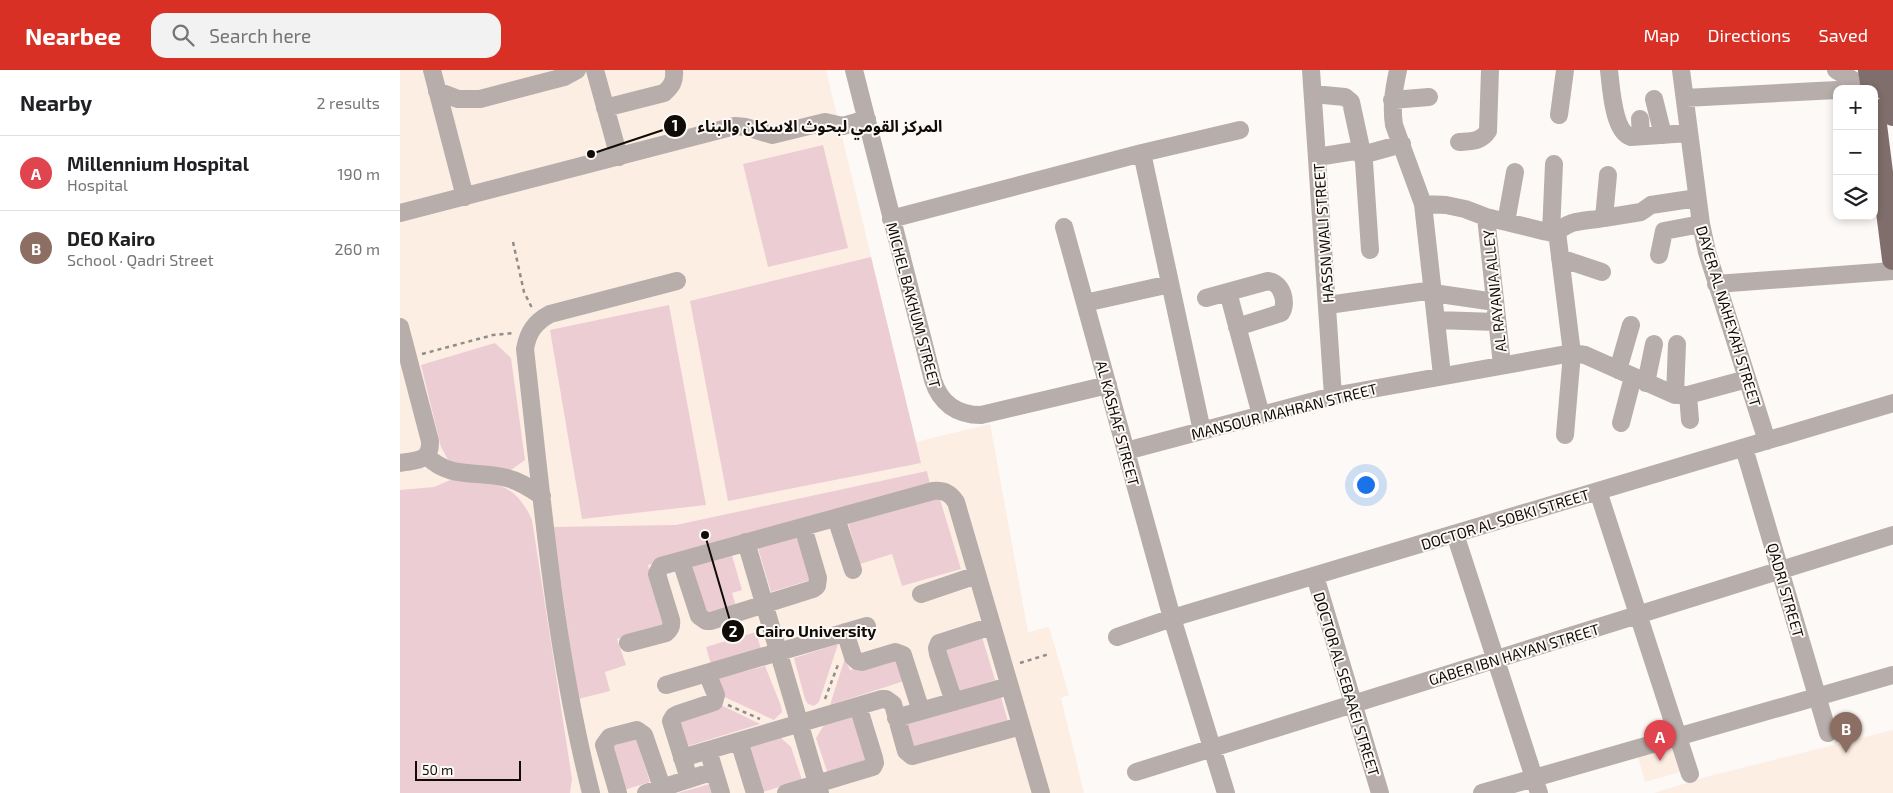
<!DOCTYPE html>
<meta charset="utf-8">
<style>
:root{--surface:#fff;--page:#f2f2f2;--text:#202124;--muted:#757577;--line:#e0e0e0;--accent:#d93025}
body{margin:0;font-family:"Exo 2","Noto Sans Arabic",sans-serif;background:var(--page);color:var(--text)}
.controls{position:absolute;right:15px;top:15px;display:grid;overflow:hidden;border-radius:10px;box-shadow:0 2px 8px #0003}
.controls button{width:45px;height:45px;display:grid;place-items:center;padding:0;border:0;border-bottom:1px solid var(--line);background:var(--surface);color:var(--text);font:25px sans-serif}
.scale{position:absolute;left:15px;bottom:12px;width:106px;box-sizing:border-box;padding-left:5px;border:2px solid #110b07;border-top:0;font-size:14px;line-height:18px;white-space:nowrap;color:#110b07;-webkit-text-stroke:4px #fcf9f6;paint-order:stroke}
.you{position:absolute;left:965px;top:414px;width:18px;height:18px;margin:-12px;border:4px solid #fff;border-radius:50%;background:#1a73e8;box-shadow:0 0 0 8px #1a73e833}
.badge{display:grid;place-items:center;width:32px;height:32px;border-radius:50%;background:var(--accent);color:#fff;font-size:16px;font-weight:700}
.pin{position:absolute;translate:-50% -41px;filter:drop-shadow(0 1px 2px #0008)}
.pin::after{content:'';position:absolute;top:26px;width:18px;height:15px;background:inherit;clip-path:polygon(0 0,100% 0,50% 100%)}
.list{margin:0;padding:0;list-style:none}
h2{display:flex;justify-content:space-between;align-items:center;height:65px;margin:0;padding:0 20px;font-size:21px}
h2 small{font-size:16px;font-weight:400;color:var(--muted)}
.list li{display:grid;grid-template-columns:32px 1fr auto;gap:15px;align-items:center;box-sizing:border-box;height:75px;padding:0 20px;border-top:1px solid var(--line)}
.list b{display:block;font-size:19px;white-space:nowrap}
.list p{margin:0;font-size:16px;white-space:nowrap;color:var(--muted)}
.list em{font-size:16px;font-style:normal;color:var(--muted)}
.icon{flex:none;width:28px;height:28px;fill:none;stroke:currentColor;stroke-width:2;stroke-linecap:round;stroke-linejoin:round}
.map{position:relative;flex:none;width:1493px;height:723px;overflow:hidden}
header{display:flex;align-items:center;gap:30px;box-sizing:border-box;height:70px;padding:0 25px;background:var(--accent);color:#fff}
header strong{font-size:24px}
nav{display:flex;gap:28px;margin-inline-start:auto;font-size:18px}
.search{width:350px;height:45px;background:var(--page);display:flex;align-items:center;gap:12px;box-sizing:border-box;padding:0 18px;border-radius:15px;color:var(--muted);font-size:19px}
main{display:flex}
aside{flex:1;background:var(--surface)}
.map>svg:first-child{display:block}
</style>
<header>
<strong>Nearbee</strong>
<div class="search"><svg class="icon" aria-label="search" viewBox="0 0 24 24"><circle cx="10" cy="10" r="6"/><path d="M15 15l6 6"/></svg>Search here</div>
<nav><a>Map</a><a>Directions</a><a>Saved</a></nav>
</header>
<main>
<aside>
<h2>Nearby<small>2 results</small></h2>
<ul class="list">
<li><span class="badge" style="background:#e0444e">A</span><div><b>Millennium Hospital</b><p>Hospital</p></div><em>190 m</em></li>
<li><span class="badge" style="background:#8d6e63">B</span><div><b>DEO Kairo</b><p>School · Qadri Street</p></div><em>260 m</em></li>
</ul>
</aside>
<div class="map">
<svg width="1493" height="723" viewBox="0 0 1493 723">
<rect width="100%" height="100%" fill="#fcf9f6"/>
<path fill="#fdeee3" d="M 0,0 L 426,0 L 516,372 L 590,354 L 628,562 L 649,557 L 669,625 L 661,628 L 684,723 L 0,723 Z
M 1493,660 L 1493,723 L 1254,723 L 1306,707 Z
M 1274,669 L 1283,701 L 1245,712 L 1236,680 Z"/>
<path fill="#eccdd4" d="M 423,75 L 448,178 L 368,197 L 343,94 Z
M 471,187 L 521,393 L 328,431 L 290,231 Z
M 269,235 L 306,435 L 182,449 L 150,260 Z
M 95,273 L 111,288 L 125,390 L 111,400 L 52,397 L 41,377 L 21,295 Z
M 527,401 L 530,414 L 248,495 L 265,555 L 217,569 L 226,595 L 205,602 L 210,621 L 178,629 L 153,457 L 276,455 Z
M 55,408 C 94,414 114,410 132,450 L 172,709 L 170,723 L 0,723 L 0,420 L 34,417 Z
M 539,426 L 561,499 L 502,516 L 492,484 L 460,494 L 448,453 Z
M 398,466 L 410,510 L 371,522 L 358,478 Z
M 331,482 L 342,520 L 332,523 L 336,536 L 304,546 L 288,495 Z
M 356,562 L 361,579 L 311,594 L 306,577 Z
M 582,567 L 595,610 L 559,621 L 545,578 Z
M 438,574 L 419,632 L 414,636 L 408,634 L 405,629 L 394,588 Z
M 445,588 L 450,600 L 497,589 L 504,611 L 430,635 Z
M 365,596 L 381,636 L 382,642 L 374,650 L 320,625 L 316,609 Z
M 601,627 L 608,652 L 512,678 L 505,653 Z
M 321,635 L 360,654 L 285,677 L 278,657 L 280,649 Z
M 456,646 L 470,691 L 428,704 L 416,668 L 424,655 Z
M 380,667 L 391,677 L 402,710 L 363,722 L 349,676 Z
M 236,668 L 250,712 L 224,720 L 210,677 Z
M 310,714 L 312,723 L 278,723 Z"/>
<g fill="none" stroke-linecap="round" stroke-linejoin="round">
<path stroke="#918d89" stroke-width="2.5" stroke-dasharray="4 4" stroke-linecap="butt" d="M 113,172 L 124,222 L 132,238
M 22,284 L 93,265 L 114,263
M 620,593 L 649,584
M 425,629 L 439,592
M 328,635 L 360,649"/>
<path stroke="#b7adab" stroke-width="18" d="M 32,0 L 65,127
M 195,0 L 219,87
M 454,0 L 533,310 C 540,333 557,345 581,345 L 708,315
M 911,0 L 933,326
M 998,0 C 994,19 991,35 994,55 L 1023,134 L 1042,305
M 1209,0 C 1211,16 1213,62 1231,67 L 1289,63
M 1281,0 L 1301,154 L 1307,182 L 1367,371
M 1436,0 L 1458,13
M 37,21 L 58,29 L 80,29 L 164,7 L 177,0
M 913,24 L 945,27 L 951,32 L 964,92 L 970,180
M 1285,28 L 1437,20
M 1254,29 L 1263,65
M 992,30 L 1029,27
M 205,38 L 264,23 C 272,16 275,11 274,0
M 1159,45 L 1165,0
M 1240,49 L 1241,66
M 1059,72 C 1071,71 1081,72 1088,61 L 1090,0
M 742,83 L 802,361
M 962,85 L 1002,74
M 917,87 L 961,80
M 1023,134 L 1046,135 L 1065,139 L 1086,147 L 1143,161 C 1161,164 1158,158 1172,153 C 1182,150 1194,150 1204,148 L 1208,105
M 0,143 L 335,56 L 346,57 L 372,65 L 425,52 L 443,56 L 467,49
M 1086,147 L 1102,295
M 1204,148 L 1241,142 L 1251,135 L 1297,128
M 491,149 L 742,83 L 840,60
M 1106,152 L 1115,102
M 664,157 L 772,548 L 826,723
M 1157,162 L 1172,283 L 1165,365
M 1151,163 L 1154,94
M 1259,185 L 1264,161 L 1301,154
M 1160,188 L 1202,202
M 1316,214 L 1493,201
M 828,222 L 861,345
M 1033,223 L 1095,232
M 806,228 L 868,211 C 882,212 888,233 881,243 L 837,257
M 685,233 L 770,214
M 928,235 L 1033,220
M 1036,250 L 1097,252
M 0,257 L 30,371 C 31,392 16,390 0,393
M 1218,300 L 1231,255
M 1246,313 L 1254,274
M 1275,325 L 1277,274
M 1288,325 L 1290,350
M 1221,353 L 1233,307
M 1344,378 L 1428,663
M 726,381 L 933,326 L 1172,283 L 1185,285 L 1275,325 L 1288,325 L 1347,309
M 27,386 C 50,410 78,400 107,408 C 120,411 131,419 142,426
M 1198,421 L 1290,704
M 436,448 L 453,500
M 1055,464 L 1139,723
M 346,472 L 420,723
M 281,491 L 299,546 L 306,551 L 311,551 L 413,519 L 417,516 L 418,508 L 403,457
M 915,506 L 980,723
M 521,524 L 577,505
M 445,562 L 453,587 L 457,591 L 462,592 L 495,582 L 503,585 L 521,641
M 717,567 L 772,548 L 1493,333
M 228,573 L 266,563 C 271,559 272,556 271,550 L 257,504 L 261,496 L 533,421 C 544,420 550,423 556,432 L 641,723
M 266,615 L 467,556
M 554,632 L 538,584 L 537,578 L 539,573 L 592,556
M 496,648 L 609,616
M 339,671 L 355,723
M 282,688 L 482,629 L 486,629 L 493,634 L 506,681 L 512,686 L 621,656
M 311,690 L 321,723
M 736,702 L 1493,465
M 289,709 L 271,651 L 274,646 L 278,644 L 314,632 L 316,625 L 307,603
M 191,723 C 154,577 142,428 125,279 C 128,262 135,252 150,244 L 277,211
M 218,723 L 204,675 L 210,667 L 237,660 L 244,665 L 264,723
M 246,723 L 314,701
M 386,723 L 473,697 L 475,693 L 474,688 L 458,636
M 1082,723 L 1493,605"/>
<path stroke="#7f6e6b" stroke-width="22" d="M 1469,0 L 1472,19
M 1486,0 L 1493,45
M 1474,39 L 1493,189"/>
</g>
<g text-anchor="middle" dominant-baseline="central" stroke-width="4" stroke-linejoin="round" paint-order="stroke">
<g font-size="15" fill="#110b07" stroke="#fcf9f6">
<text transform="translate(923 163) rotate(-94)">HASSN WALI STREET</text>
<text transform="translate(1094 221) rotate(-96)">AL RAYANIA ALLEY</text>
<text transform="translate(514 235) rotate(75)">MICHEL BAKHUM STREET</text>
<text transform="translate(1329 246) rotate(73)">DAYER AL NAHEYAH STREET</text>
<text transform="translate(884 341) rotate(-14)">MANSOUR MAHRAN STREET</text>
<text transform="translate(718 353) rotate(75)">AL KASHAF STREET</text>
<text transform="translate(1105 449) rotate(-17)">DOCTOR AL SOBKI STREET</text>
<text transform="translate(1386 520) rotate(74)">QADRI STREET</text>
<text transform="translate(1114 584) rotate(-17)">GABER IBN HAYAN STREET</text>
<text transform="translate(947 614) rotate(73)">DOCTOR AL SEBAAEI STREET</text>
</g>
</g>
<path fill="none" stroke="#110b07" stroke-width="2" d="M191 84L275 56M305 465L333 561"/>
<g fill="#110b07" stroke="#fcf9f6" stroke-width="2">
<circle cx="191" cy="84" r="5"/>
<circle cx="305" cy="465" r="5"/>
<circle cx="275" cy="56" r="12"/>
<circle cx="333" cy="561" r="12"/>
</g>
<g font-size="15" text-anchor="middle" font-weight="bold" fill="#fff">
<text x="275" y="61">1</text>
<text x="333" y="567">2</text>
</g>
<g font-size="16" text-anchor="middle" font-weight="bold" fill="#110b07" stroke="#fcf9f6" stroke-width="4" stroke-linejoin="round" paint-order="stroke">
<text x="420" y="62">المركز القومي لبحوث الاسكان والبناء</text>
<text x="416" y="567">Cairo University</text>
</g>
</svg>
<div class="controls">
<button>+</button>
<button>−</button>
<button><svg class="icon" aria-label="layers" viewBox="0 0 24 24"><path d="M12 4l9 5-9 5-9-5zM3 14l9 5 9-5"/></svg></button>
</div>
<div class="scale">50 m</div>
<div class="you"></div>
<div class="pin badge" style="left:1260px;top:691px;background:#e0444e">A</div>
<div class="pin badge" style="left:1446px;top:683px;background:#8d6e63">B</div>
</div>
</main>
